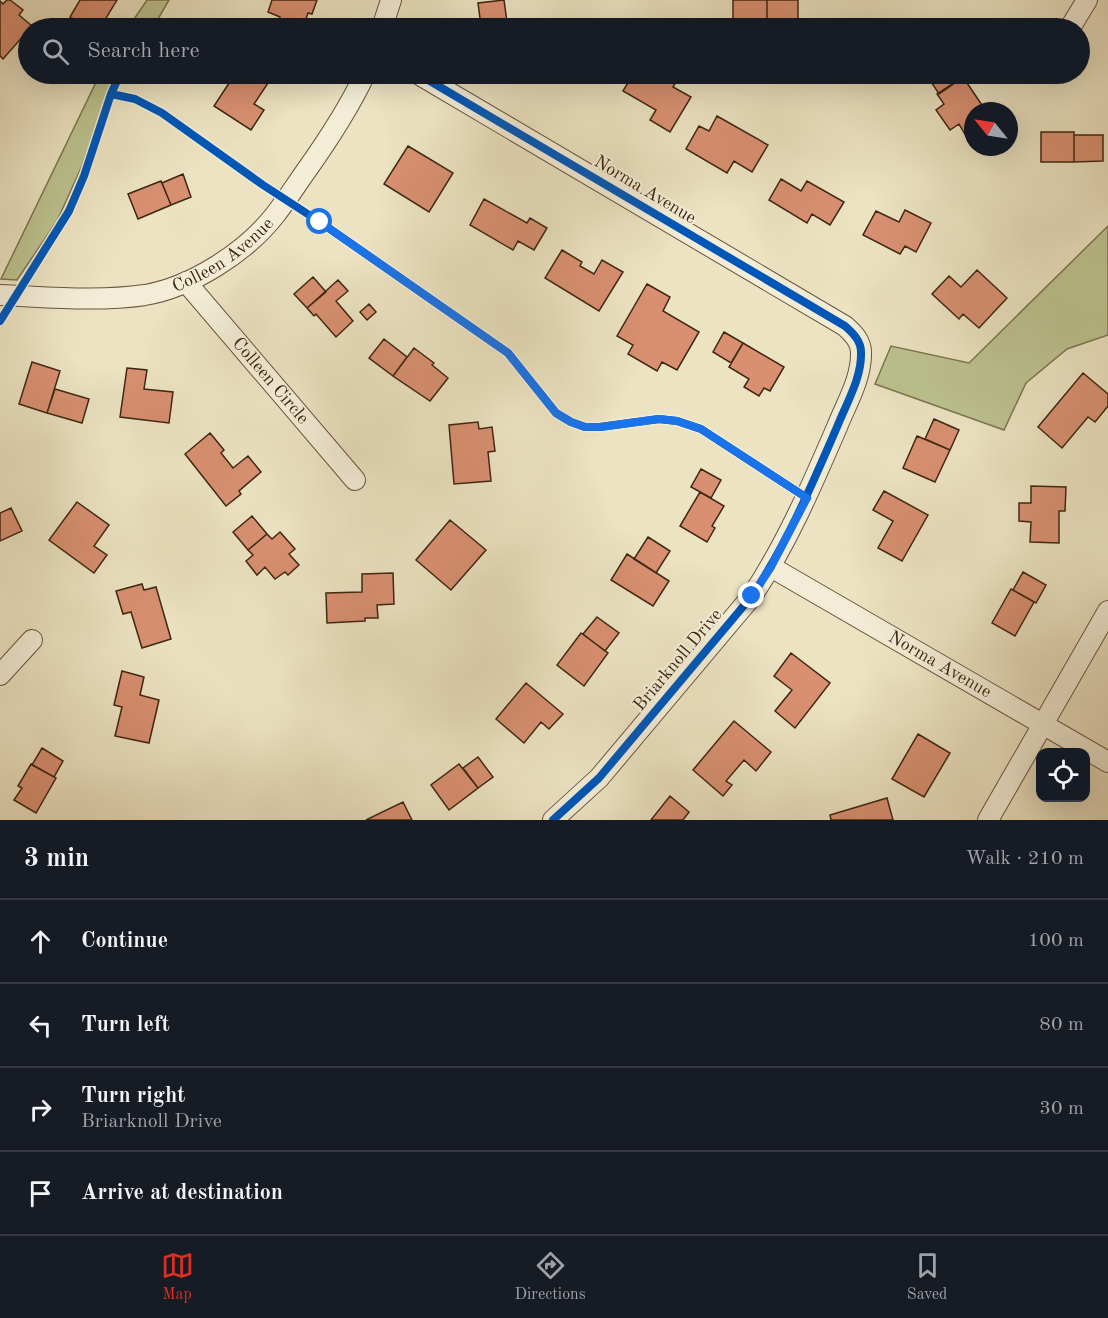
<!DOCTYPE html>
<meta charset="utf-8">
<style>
:root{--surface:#171b24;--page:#242831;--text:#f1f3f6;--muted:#9ea1a6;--line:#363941;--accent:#d93025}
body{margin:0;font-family:"Old Standard TT",serif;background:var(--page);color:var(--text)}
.controls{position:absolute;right:18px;bottom:18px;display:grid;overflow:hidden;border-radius:12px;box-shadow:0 6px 24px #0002}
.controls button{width:54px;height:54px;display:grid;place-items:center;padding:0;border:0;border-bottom:2px solid var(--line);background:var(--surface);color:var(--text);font:30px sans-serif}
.compass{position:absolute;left:964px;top:102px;width:54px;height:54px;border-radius:50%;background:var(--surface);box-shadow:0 6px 24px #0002;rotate:300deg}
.stop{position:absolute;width:18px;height:18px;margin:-14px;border:4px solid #1a73e8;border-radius:50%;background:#fff}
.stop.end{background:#1a73e8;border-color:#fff;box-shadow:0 2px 6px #0008}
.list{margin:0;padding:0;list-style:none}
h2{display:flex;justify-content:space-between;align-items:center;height:78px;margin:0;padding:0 24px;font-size:26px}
h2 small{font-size:20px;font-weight:400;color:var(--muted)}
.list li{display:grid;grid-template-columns:39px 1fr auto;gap:18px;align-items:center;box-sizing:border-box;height:84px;padding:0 24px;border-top:2px solid var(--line)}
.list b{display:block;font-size:22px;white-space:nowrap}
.list p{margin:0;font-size:20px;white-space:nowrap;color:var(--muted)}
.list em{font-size:20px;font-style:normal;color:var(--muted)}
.icon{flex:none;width:33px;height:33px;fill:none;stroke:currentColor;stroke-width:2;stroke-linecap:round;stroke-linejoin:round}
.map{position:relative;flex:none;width:1108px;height:820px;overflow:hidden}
.search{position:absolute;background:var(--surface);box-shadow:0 6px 24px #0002;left:18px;right:18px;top:18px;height:66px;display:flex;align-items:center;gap:15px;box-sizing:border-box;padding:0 21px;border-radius:33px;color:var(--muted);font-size:22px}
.sheet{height:414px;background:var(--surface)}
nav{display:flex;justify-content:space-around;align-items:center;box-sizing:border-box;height:84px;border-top:2px solid var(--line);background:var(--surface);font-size:16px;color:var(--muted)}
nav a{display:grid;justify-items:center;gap:3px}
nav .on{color:var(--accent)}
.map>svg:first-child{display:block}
</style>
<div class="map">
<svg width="1108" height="820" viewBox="0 0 1108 820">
<rect width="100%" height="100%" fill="#ece3c2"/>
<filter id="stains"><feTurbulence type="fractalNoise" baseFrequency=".00333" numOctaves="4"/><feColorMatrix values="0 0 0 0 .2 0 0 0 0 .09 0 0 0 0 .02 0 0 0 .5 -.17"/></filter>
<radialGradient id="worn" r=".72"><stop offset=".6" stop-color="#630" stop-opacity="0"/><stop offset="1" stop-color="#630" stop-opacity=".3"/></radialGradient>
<path fill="#bcc390" stroke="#7d7450" stroke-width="1.5" d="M 147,0 L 169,0 L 158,19 L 150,28 L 128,28 Z
M 100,74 L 115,74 L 82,166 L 57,221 L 17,280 L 1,279 Z
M 1108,226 L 1108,335 L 1067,349 L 1026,383 L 1004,430 L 875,384 L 891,346 L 969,363 Z"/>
<path fill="#d89071" stroke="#3e2611" stroke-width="1.5" d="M 7,0 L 10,0 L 23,10 L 19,15 L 32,26 L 3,59 L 0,56 L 0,1 L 3,4 Z
M 80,0 L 117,0 L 100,28 L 89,28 L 70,17 Z
M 272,0 L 317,0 L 312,14 L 308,13 L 303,28 L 275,28 L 280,17 L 268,12 Z
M 504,0 L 507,22 L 481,26 L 478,3 Z
M 733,0 L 767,0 L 767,21 L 733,22 Z
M 767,0 L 798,0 L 798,20 L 767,21 Z
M 560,19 L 576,28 L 554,28 Z
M 235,74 L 274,74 L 254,104 L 264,110 L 251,130 L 214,106 Z
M 633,74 L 647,74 L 658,80 L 661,74 L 674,74 L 679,77 L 673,87 L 691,97 L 670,132 L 650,120 L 656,110 L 623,91 Z
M 926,74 L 959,74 L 962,78 L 939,94 Z
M 963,77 L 986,111 L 973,111 L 973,131 L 966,136 L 959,124 L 950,130 L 936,110 L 944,104 L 937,94 Z
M 717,116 L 768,145 L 752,172 L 734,161 L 727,173 L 686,149 L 699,126 L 709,131 Z
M 1041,132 L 1074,132 L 1074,162 L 1041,162 Z
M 1074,135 L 1103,135 L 1103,161 L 1074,162 Z
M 408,146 L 453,173 L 429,212 L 384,184 Z
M 183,174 L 191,197 L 171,205 L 162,183 Z
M 781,179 L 801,191 L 807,181 L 844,202 L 830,225 L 812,214 L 807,223 L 769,200 Z
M 161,181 L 171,205 L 138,219 L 128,194 Z
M 484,199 L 527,223 L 530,218 L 547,228 L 534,250 L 518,241 L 513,250 L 470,225 Z
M 905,210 L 931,223 L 916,252 L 905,246 L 900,254 L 863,235 L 876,211 L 899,222 Z
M 562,250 L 582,262 L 580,266 L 594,274 L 602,260 L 623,272 L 599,311 L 545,278 Z
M 977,270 L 1007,298 L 979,328 L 963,314 L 959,319 L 932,294 L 949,276 L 961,287 Z
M 313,277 L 326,292 L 307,308 L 294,294 Z
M 338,280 L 348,291 L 336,301 L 353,321 L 336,337 L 316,314 L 314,316 L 307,308 Z
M 647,284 L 670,297 L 663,311 L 699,332 L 677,370 L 662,362 L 657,371 L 628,354 L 633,345 L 617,336 Z
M 369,304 L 376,312 L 367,320 L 360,312 Z
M 724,332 L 743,343 L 731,363 L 713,352 Z
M 384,339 L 407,357 L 393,376 L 369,358 Z
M 743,343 L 784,367 L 770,391 L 764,388 L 759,396 L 744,387 L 749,379 L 729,367 Z
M 414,348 L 434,363 L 432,365 L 448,378 L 430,401 L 393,376 Z
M 32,362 L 60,371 L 47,413 L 19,404 Z
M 127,368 L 147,370 L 144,389 L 173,392 L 169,423 L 120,417 Z
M 1083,373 L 1108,394 L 1108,406 L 1095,422 L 1088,417 L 1062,448 L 1038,427 Z
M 55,389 L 89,399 L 82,423 L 47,413 Z
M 934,419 L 959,430 L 950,450 L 925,439 Z
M 478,422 L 479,429 L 492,427 L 495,451 L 488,452 L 491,481 L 454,484 L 449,425 Z
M 210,433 L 224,450 L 221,453 L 233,468 L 248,456 L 261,472 L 239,491 L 241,494 L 226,506 L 185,454 Z
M 917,436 L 950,450 L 935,482 L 903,468 Z
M 701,469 L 721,480 L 711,498 L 691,487 Z
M 1031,486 L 1066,487 L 1065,511 L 1059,511 L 1059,543 L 1030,542 L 1031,522 L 1019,521 L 1019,503 L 1031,503 Z
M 884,491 L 928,515 L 902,561 L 878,548 L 893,521 L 873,510 Z
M 700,492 L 724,506 L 712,526 L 715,528 L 707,542 L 680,526 Z
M 77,502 L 109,525 L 94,546 L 107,555 L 94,573 L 49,540 Z
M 11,508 L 22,531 L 0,541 L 0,513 Z
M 252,516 L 267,534 L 248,550 L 233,532 Z
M 450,520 L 486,550 L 451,590 L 416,560 Z
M 280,532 L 295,549 L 289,554 L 299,565 L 288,575 L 285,572 L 275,579 L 265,567 L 257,575 L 246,561 L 253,555 L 248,550 L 267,534 L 272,539 Z
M 648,537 L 670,551 L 656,573 L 634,559 Z
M 627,554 L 669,581 L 653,606 L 611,580 Z
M 1023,572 L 1046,585 L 1036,603 L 1013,590 Z
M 393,573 L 394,604 L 377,605 L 378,618 L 365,618 L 365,621 L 327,623 L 326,593 L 362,592 L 362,574 Z
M 142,584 L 144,590 L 156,587 L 171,639 L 142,648 L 131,612 L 123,614 L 116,591 Z
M 1011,589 L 1034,602 L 1015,636 L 992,623 Z
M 597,617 L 619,633 L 605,651 L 583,634 Z
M 581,633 L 608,653 L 584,686 L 557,665 Z
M 791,653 L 830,683 L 795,728 L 775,711 L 792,690 L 774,676 Z
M 122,671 L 144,677 L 140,695 L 159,700 L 149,743 L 115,736 L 122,707 L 114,705 Z
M 526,683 L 563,714 L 549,729 L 541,722 L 524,743 L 496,719 Z
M 734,721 L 771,752 L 756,771 L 744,760 L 726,781 L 732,785 L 723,796 L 693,770 Z
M 918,734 L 950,753 L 924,797 L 892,779 Z
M 42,748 L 63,761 L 54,777 L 32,765 Z
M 478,757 L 493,777 L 478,788 L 463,768 Z
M 31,764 L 56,778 L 36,813 L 14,800 L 22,788 L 18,786 Z
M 459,764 L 478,788 L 449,810 L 431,785 Z
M 670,796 L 689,812 L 683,820 L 651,820 Z
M 887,798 L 893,820 L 831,820 L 830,815 Z
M 403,802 L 412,820 L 366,820 Z"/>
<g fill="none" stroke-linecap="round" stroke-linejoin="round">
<g stroke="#6a553d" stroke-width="22">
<g id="street">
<path d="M 382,28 L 391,0"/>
<path d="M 1070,28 L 1087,0"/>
<path d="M 418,74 L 845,326 C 853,333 861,341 861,352 C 862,378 846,404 837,427 C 812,485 787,543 752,596 L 599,778 L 553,820"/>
<path id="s1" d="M 186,282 L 355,480"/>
<path id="s2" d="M 0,295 C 48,297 97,302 145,295 C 192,287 246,252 275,215 C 286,201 296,185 306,171 C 328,140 349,108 365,74"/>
<path id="s3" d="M 771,567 L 1108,762"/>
<path d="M 0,675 L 32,640"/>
<path d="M 988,820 L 1108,611"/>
</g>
</g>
<use href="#street" stroke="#f3edd7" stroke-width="20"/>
<g stroke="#f3edd7" stroke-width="11">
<path id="cycleway" d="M 418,74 L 845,326 C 853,333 861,341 861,352 C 862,378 846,404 837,427 C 812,485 787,543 752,596 L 599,778 L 553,820
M 111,94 L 135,99 L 162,113 L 263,185 L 320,222 L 508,353 L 556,413 L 571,422 L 585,427 L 600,427 L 659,419 L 677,421 L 701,429 L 807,498
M 0,321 L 69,211 L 84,176 L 111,94 L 120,74"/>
</g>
<use href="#cycleway" stroke="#0057b8" stroke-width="8"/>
</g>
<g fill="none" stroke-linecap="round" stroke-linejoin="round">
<path stroke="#1a73e8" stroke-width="8" d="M 320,222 L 508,353 L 556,413 L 571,422 L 585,427 L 600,427 L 659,419 L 677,421 L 701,429 L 807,498 L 771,567 L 752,596"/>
</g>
<g text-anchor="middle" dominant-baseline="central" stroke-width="4.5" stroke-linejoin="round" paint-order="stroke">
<g font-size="18" fill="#3e2611" stroke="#f3edd7">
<text transform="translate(645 190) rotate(31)">Norma Avenue</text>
<text stroke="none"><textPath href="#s2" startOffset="234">Colleen Avenue</textPath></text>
<text stroke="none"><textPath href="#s1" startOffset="130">Colleen Circle</textPath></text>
<text transform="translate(678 660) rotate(-50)">Briarknoll Drive</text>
<text stroke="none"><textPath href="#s3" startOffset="195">Norma Avenue</textPath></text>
</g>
</g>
<rect width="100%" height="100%" filter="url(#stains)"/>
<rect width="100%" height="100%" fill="url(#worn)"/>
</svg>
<div class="controls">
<button><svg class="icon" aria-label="locate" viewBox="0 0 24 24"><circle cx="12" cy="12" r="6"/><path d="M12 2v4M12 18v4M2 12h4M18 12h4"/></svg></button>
</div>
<svg class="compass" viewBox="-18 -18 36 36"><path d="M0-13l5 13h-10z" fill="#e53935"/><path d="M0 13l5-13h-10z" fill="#9ea1a6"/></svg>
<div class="stop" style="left:320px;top:222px"></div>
<div class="stop end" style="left:752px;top:596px"></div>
<div class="search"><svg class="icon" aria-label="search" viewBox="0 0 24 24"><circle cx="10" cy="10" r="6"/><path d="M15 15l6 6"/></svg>Search here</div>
</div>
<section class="sheet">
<h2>3 min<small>Walk · 210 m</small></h2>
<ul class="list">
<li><svg class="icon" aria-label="ahead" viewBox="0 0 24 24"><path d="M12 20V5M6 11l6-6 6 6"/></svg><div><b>Continue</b></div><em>100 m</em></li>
<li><svg class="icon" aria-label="left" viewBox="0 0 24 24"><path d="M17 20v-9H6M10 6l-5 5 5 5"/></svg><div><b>Turn left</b></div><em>80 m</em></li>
<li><svg class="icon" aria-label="right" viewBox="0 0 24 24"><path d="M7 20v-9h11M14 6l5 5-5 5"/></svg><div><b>Turn right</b><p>Briarknoll Drive</p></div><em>30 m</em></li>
<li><svg class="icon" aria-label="arrive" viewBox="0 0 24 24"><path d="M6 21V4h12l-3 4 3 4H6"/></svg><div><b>Arrive at destination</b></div></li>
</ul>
</section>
<nav>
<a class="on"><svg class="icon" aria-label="map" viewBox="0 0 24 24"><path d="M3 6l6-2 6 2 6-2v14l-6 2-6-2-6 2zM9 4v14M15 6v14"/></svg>Map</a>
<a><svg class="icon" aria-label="directions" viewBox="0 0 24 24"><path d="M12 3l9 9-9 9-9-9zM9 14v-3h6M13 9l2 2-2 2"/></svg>Directions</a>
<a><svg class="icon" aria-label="saved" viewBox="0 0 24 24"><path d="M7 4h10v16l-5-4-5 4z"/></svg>Saved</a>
</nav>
